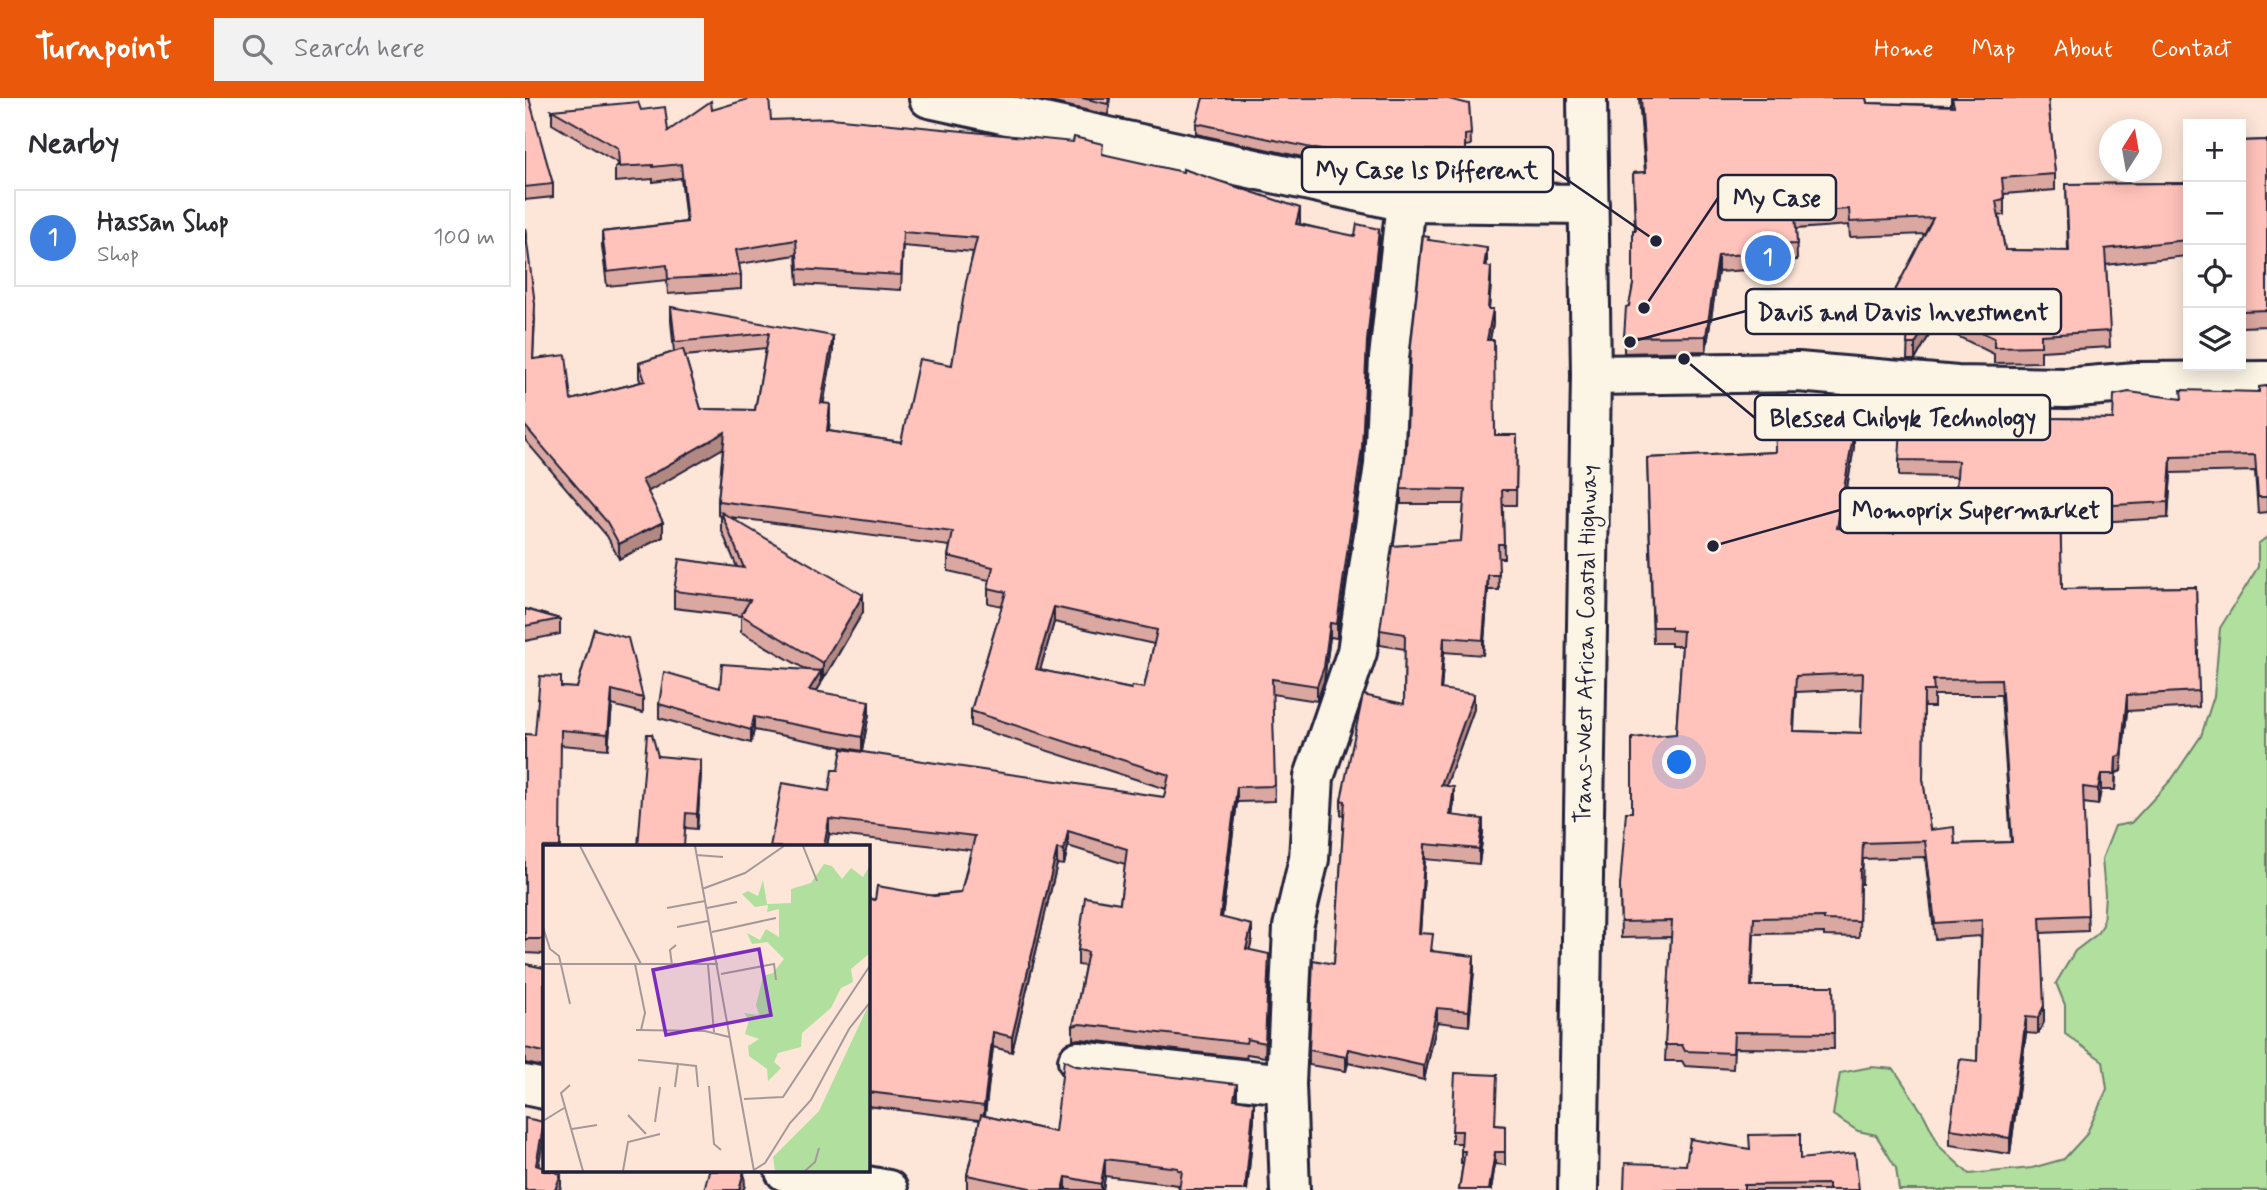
<!DOCTYPE html>
<meta charset="utf-8">
<style>
:root{--surface:#fff;--page:#f2f2f3;--text:#2b2b33;--muted:#7c7c81;--line:#e1e1e2;--accent:#ea580c}
body{margin:0;font-family:Mynerve,sans-serif;background:var(--page);color:var(--text)}
.controls{position:absolute;right:21px;top:21px;display:grid;overflow:hidden;border-radius:0px;box-shadow:0 4px 18px #0003}
.controls button{width:63px;height:63px;display:grid;place-items:center;padding:0;border:0;border-bottom:2px solid var(--line);background:var(--surface);color:var(--text);font:35px sans-serif}
.compass{position:absolute;left:1574px;top:21px;width:63px;height:63px;border-radius:50%;background:var(--surface);box-shadow:0 4px 18px #0003;rotate:11deg}
.you{position:absolute;left:1155px;top:665px;width:24px;height:24px;margin:-18px;border:5px solid #fff;border-radius:50%;background:#1a73e8;box-shadow:0 0 0 10px #1a73e833}
.badge{display:grid;place-items:center;width:46px;height:46px;border-radius:50%;background:var(--accent);color:#fff;font-size:23px;font-weight:700}
.pin{position:absolute;translate:-50% -50%;border:4px solid #fff;box-shadow:0 2px 7px #0006}
.list{margin:0;padding:0;list-style:none}
h2{display:flex;justify-content:space-between;align-items:center;height:91px;margin:0;padding:0 28px;font-size:30px}
h2 small{font-size:23px;font-weight:400;color:var(--muted)}
.list li{display:grid;grid-template-columns:46px 1fr auto;gap:21px;align-items:center;box-sizing:border-box;height:98px;margin:0 14px 14px;padding:0 14px;border:2px solid var(--line);border-radius:0px}
.list b{display:block;font-size:26px;white-space:nowrap}
.list p{margin:0;font-size:23px;white-space:nowrap;color:var(--muted)}
.list em{font-size:23px;font-style:normal;color:var(--muted)}
.icon{flex:none;width:38px;height:38px;fill:none;stroke:currentColor;stroke-width:2;stroke-linecap:round;stroke-linejoin:round}
.map{position:relative;flex:none;width:1742px;height:1092px;overflow:hidden}
header{display:flex;align-items:center;gap:42px;box-sizing:border-box;height:98px;padding:0 35px;background:var(--accent);color:#fff}
header strong{font-size:33px}
nav{display:flex;gap:38px;margin-inline-start:auto;font-size:24px}
.search{width:490px;height:63px;background:var(--page);display:flex;align-items:center;gap:18px;box-sizing:border-box;padding:0 24px;border-radius:0px;color:var(--muted);font-size:26px}
main{display:flex}
aside{flex:1;background:var(--surface)}
.map>svg:first-child{display:block}
</style>
<header>
<strong>Turnpoint</strong>
<div class="search"><svg class="icon" aria-label="search" viewBox="0 0 24 24"><circle cx="10" cy="10" r="6"/><path d="M15 15l6 6"/></svg>Search here</div>
<nav><a>Home</a><a>Map</a><a>About</a><a>Contact</a></nav>
</header>
<main>
<aside>
<h2>Nearby<small></small></h2>
<ul class="list">
<li><span class="badge" style="background:#3f7fe0">1</span><div><b>Hassan Shop</b><p>Shop</p></div><em>100 m</em></li>
</ul>
</aside>
<div class="map">
<svg width="1742" height="1092" viewBox="0 0 1742 1092">
<rect width="100%" height="100%" fill="#fde6d8"/>
<filter id="ink" filterUnits="userSpaceOnUse"><feTurbulence type="fractalNoise" baseFrequency=".0143" numOctaves="2"/><feDisplacementMap in="SourceGraphic" scale="14" xChannelSelector="R" yChannelSelector="G"/><feConvolveMatrix kernelMatrix="1 2 1 2 8 2 1 2 1" color-interpolation-filters="sRGB"/></filter>
<g filter="url(#ink)">
<path fill="#b1df9d" stroke="#6a806c" stroke-width="2" d="M 1742,439 L 1742,1092 L 1374,1092 L 1371,1070 L 1351,1037 L 1333,1033 L 1308,1017 L 1315,975 L 1346,969 L 1369,971 L 1399,1017 L 1415,1049 L 1444,1076 L 1507,1070 L 1539,1061 L 1561,1037 L 1582,991 L 1578,963 L 1540,936 L 1540,907 L 1531,885 L 1550,853 L 1571,837 L 1578,827 L 1580,796 L 1577,761 L 1590,728 L 1606,725 L 1647,681 L 1676,638 L 1689,598 L 1695,530 L 1733,469 L 1733,446 Z"/>
<g fill="none" stroke-linecap="round" stroke-linejoin="round">
<g stroke="#22223b" stroke-width="44">
<path id="minor" d="M 404,0 L 881,104 L 1064,106
M 1066,277 L 1273,274 L 1432,288 L 1541,290 L 1611,284 L 1742,283
M 553,963 L 761,986
M 0,987 L 19,991
M 260,1073 L 363,1092
M 765,1092 L 761,986 L 768,829 L 784,761 L 789,679 L 832,554 L 859,367 L 864,260 L 881,104"/>
</g>
<g stroke="#22223b" stroke-width="44">
<path id="highway" d="M 1053,1092 L 1066,277 L 1062,0"/>
</g>
<use href="#minor" stroke="#fcf5e5" stroke-width="38"/>
<use href="#highway" stroke="#fcf5e5" stroke-width="38"/>
</g>
<path fill="#dba8a1" stroke="#22223b" stroke-width="2" fill-rule="evenodd" d="M 0,0 L 28,86 L 28,99 L 0,102 Z
M 507,0 L 585,0 L 583,17 Z
M 1114,0 L 1341,0 L 1342,5 L 1426,7 L 1426,0 L 1523,0 L 1530,76 L 1530,92 L 1479,96 L 1479,117 L 1474,118 L 1480,152 L 1543,153 L 1541,86 L 1660,85 L 1663,83 L 1663,189 L 1661,158 L 1581,167 L 1585,249 L 1516,253 L 1516,264 L 1469,265 L 1469,256 L 1410,227 L 1390,262 L 1382,262 L 1383,230 L 1360,227 L 1360,212 L 1400,136 L 1325,139 L 1324,127 L 1271,131 L 1272,162 L 1223,164 L 1222,172 L 1193,174 L 1181,253 L 1099,255 L 1099,239 L 1108,187 L 1110,132 L 1108,75 L 1120,74 Z
M 944,6 L 946,47 L 940,48 L 940,65 L 900,63 L 896,82 L 883,82 L 671,36 L 671,25 Z
M 27,12 L 116,12 L 143,33 L 187,12 L 246,22 L 578,56 L 775,124 L 775,126 L 854,145 L 842,258 L 837,365 L 812,540 L 805,539 L 799,583 L 792,603 L 747,596 L 750,703 L 712,704 L 697,819 L 727,842 L 724,851 L 744,871 L 740,959 L 722,956 L 721,960 L 555,941 L 548,942 L 548,928 L 560,868 L 553,867 L 553,852 L 595,805 L 600,766 L 543,748 L 539,767 L 532,766 L 487,954 L 468,949 L 460,1018 L 530,1034 L 551,968 L 712,1002 L 729,1021 L 722,1092 L 654,1092 L 655,1090 L 653,1089 L 653,1087 L 580,1078 L 578,1092 L 442,1092 L 442,1077 L 455,1022 L 343,1008 L 343,800 L 350,802 L 436,795 L 446,752 L 304,736 L 302,749 L 245,749 L 304,693 L 639,699 L 641,691 L 446,628 L 446,613 L 477,508 L 463,505 L 463,490 L 464,482 L 423,473 L 423,458 L 425,448 L 205,419 L 338,514 L 298,582 L 296,581 L 296,586 L 291,594 L 344,616 L 337,653 L 229,632 L 226,645 L 134,620 L 134,606 L 195,590 L 280,571 L 216,534 L 216,518 L 149,510 L 149,493 L 212,469 L 196,431 L 196,418 L 193,417 L 193,403 L 198,350 L 122,394 L 138,439 L 94,461 L 82,438 L 0,342 L 0,130 L 10,221 L 8,261 L 46,302 L 116,284 L 114,280 L 114,265 L 149,254 L 146,223 L 146,209 L 308,253 L 298,305 L 305,320 L 304,333 L 376,344 L 427,267 L 448,154 L 378,148 L 376,192 L 273,186 L 271,157 L 214,166 L 216,177 L 216,191 L 143,196 L 142,182 L 82,188 L 77,148 L 77,134 L 161,124 L 156,80 L 128,84 L 128,81 L 90,84 L 90,69 L 93,67 L 93,65 L 27,26 ZM 241,250 L 230,312 L 176,311 L 160,258 ZM 529,524 L 629,546 L 619,590 L 606,591 L 515,572 Z
M 1742,42 L 1742,228 L 1716,229 L 1716,43 Z
M 904,142 L 962,164 L 961,169 L 966,184 L 964,211 L 968,225 L 965,242 L 970,337 L 992,337 L 991,407 L 978,407 L 979,460 L 973,460 L 974,492 L 963,492 L 958,557 L 919,554 L 916,591 L 949,611 L 921,688 L 929,704 L 927,718 L 958,735 L 954,766 L 900,761 L 895,835 L 908,853 L 949,872 L 944,928 L 912,924 L 899,982 L 823,965 L 821,973 L 784,967 L 784,952 L 809,866 L 819,717 L 816,717 L 816,702 L 879,606 L 880,551 L 855,547 L 855,532 L 936,443 L 939,406 L 876,406 L 876,391 L 881,353 Z
M 1742,288 L 1742,414 L 1733,415 L 1730,373 L 1646,375 L 1643,420 L 1589,423 L 1535,423 L 1537,491 L 1671,489 L 1674,609 L 1602,613 L 1596,673 L 1591,675 L 1590,692 L 1576,692 L 1573,707 L 1558,705 L 1563,833 L 1515,835 L 1519,924 L 1513,936 L 1501,935 L 1485,1056 L 1425,1047 L 1425,1031 L 1452,963 L 1456,838 L 1410,841 L 1400,759 L 1338,761 L 1337,786 L 1335,786 L 1334,839 L 1299,838 L 1299,835 L 1229,836 L 1227,888 L 1308,888 L 1309,951 L 1209,950 L 1208,971 L 1160,968 L 1157,963 L 1140,963 L 1146,839 L 1096,840 L 1095,788 L 1107,714 L 1151,636 L 1157,548 L 1146,548 L 1146,545 L 1128,545 L 1122,360 L 1251,354 L 1285,335 L 1329,349 L 1315,430 L 1369,435 L 1429,424 L 1432,379 L 1374,378 L 1374,362 L 1525,320 L 1588,321 L 1656,301 L 1734,294 ZM 1338,591 L 1336,635 L 1269,633 L 1271,594 ZM 1409,597 L 1476,597 L 1486,744 L 1430,746 L 1405,732 L 1398,682 L 1399,609 L 1409,609 Z
M 0,511 L 35,521 L 35,536 L 0,543 Z
M 69,531 L 118,600 L 118,615 L 87,607 L 83,651 L 36,647 L 19,749 L 19,856 L 0,855 L 0,636 L 10,637 L 36,589 L 52,590 Z
M 133,658 L 176,676 L 172,731 L 161,730 Z
M 0,866 L 19,870 L 19,969 L 0,965 Z
M 970,1027 L 980,1028 L 980,1067 L 970,1066 L 966,1092 L 934,1092 L 938,1065 L 936,1065 L 936,1045 L 927,1045 L 927,1033 Z
M 1275,1061 L 1334,1092 L 1099,1092 L 1161,1067 Z"/>
<path fill="#b28883" stroke="#22223b" stroke-width="2" d="M 900,52 L 900,63 L 896,82 L 896,71 Z
M 775,110 L 775,124 L 771,140 L 771,126 Z
M 854,131 L 854,145 L 842,258 L 837,365 L 812,540 L 812,526 Z
M 962,150 L 962,164 L 959,183 L 959,168 Z
M 1193,158 L 1193,174 L 1181,253 L 1181,238 Z
M 966,169 L 966,184 L 963,225 L 963,211 Z
M 968,211 L 968,225 L 962,257 L 962,242 Z
M 1410,211 L 1410,227 L 1390,262 L 1390,246 Z
M 308,238 L 308,253 L 296,319 L 296,305 Z
M 305,306 L 305,320 L 302,348 L 302,333 Z
M 1329,333 L 1329,349 L 1312,446 L 1312,430 Z
M 200,334 L 200,349 L 117,397 L 117,382 Z
M 1646,359 L 1646,375 L 1643,420 L 1643,404 Z
M 138,424 L 138,439 L 94,461 L 94,446 Z
M 963,477 L 963,492 L 958,557 L 958,542 Z
M 338,497 L 338,514 L 298,582 L 298,565 Z
M 529,509 L 529,524 L 511,586 L 511,571 Z
M 805,525 L 805,539 L 799,583 L 792,603 L 792,588 Z
M 919,539 L 919,554 L 915,606 L 915,591 Z
M 296,573 L 296,586 L 284,605 L 284,592 Z
M 87,592 L 87,607 L 83,651 L 83,636 Z
M 949,596 L 949,611 L 916,702 L 916,687 Z
M 1602,597 L 1602,613 L 1596,673 L 1591,675 L 1590,692 L 1591,659 Z
M 344,603 L 344,616 L 337,653 L 337,639 Z
M 229,619 L 229,632 L 226,645 L 226,632 Z
M 176,662 L 176,676 L 172,731 L 172,716 Z
M 1576,676 L 1576,692 L 1573,707 L 1573,691 Z
M 712,689 L 712,704 L 695,834 L 695,819 Z
M 929,689 L 929,704 L 925,732 L 925,717 Z
M 304,721 L 304,736 L 302,749 L 299,749 Z
M 958,721 L 958,735 L 954,766 L 954,751 Z
M 543,733 L 543,748 L 539,767 L 539,752 Z
M 900,746 L 900,761 L 894,850 L 894,835 Z
M 532,751 L 532,766 L 487,954 L 487,939 Z
M 727,827 L 727,842 L 721,865 L 721,851 Z
M 949,858 L 949,872 L 944,928 L 944,913 Z
M 1519,908 L 1519,924 L 1513,936 L 1513,920 Z
M 912,910 L 912,924 L 899,982 L 899,968 Z
M 1501,919 L 1501,935 L 1485,1056 L 1485,1040 Z
M 468,934 L 468,949 L 459,1022 L 459,1008 Z
M 823,951 L 823,965 L 821,973 L 821,959 Z
M 712,986 L 712,1003 L 709,1001 Z
M 729,1004 L 729,1021 L 722,1092 L 720,1092 Z
M 19,1027 L 19,1040 L 11,1080 L 11,1067 Z
M 970,1054 L 970,1066 L 966,1092 L 964,1092 Z
M 580,1061 L 580,1078 L 578,1092 L 576,1092 L 576,1086 Z
M 219,1073 L 220,1088 L 218,1092 L 214,1092 Z
M 36,1076 L 36,1089 L 34,1092 L 30,1092 Z
M 541,1079 L 541,1092 L 538,1092 Z"/>
<path fill="#ffc3bb" stroke="#22223b" stroke-width="2" fill-rule="evenodd" d="M 0,0 L 4,0 L 28,86 L 0,89 Z
M 227,0 L 244,0 L 246,22 L 306,20 L 548,44 L 549,39 L 578,46 L 577,56 L 658,74 L 658,71 L 775,110 L 771,126 L 830,138 L 832,126 L 854,131 L 842,243 L 837,350 L 812,526 L 805,525 L 799,569 L 792,588 L 747,581 L 750,688 L 712,689 L 695,819 L 727,827 L 721,851 L 744,856 L 740,945 L 722,941 L 721,945 L 555,926 L 548,928 L 563,854 L 553,852 L 560,799 L 595,805 L 602,751 L 543,733 L 539,752 L 532,751 L 487,939 L 468,934 L 459,1008 L 343,994 L 343,800 L 350,802 L 352,788 L 409,798 L 436,795 L 450,738 L 304,721 L 299,749 L 245,749 L 257,685 L 304,693 L 307,672 L 313,672 L 317,651 L 639,699 L 644,677 L 446,613 L 481,494 L 463,490 L 468,469 L 423,458 L 428,434 L 193,403 L 200,334 L 117,382 L 138,424 L 94,446 L 82,424 L 0,328 L 0,130 L 10,206 L 8,261 L 41,257 L 46,302 L 120,283 L 114,265 L 158,251 L 176,311 L 230,312 L 244,235 L 150,244 L 146,209 L 308,238 L 296,305 L 305,306 L 302,333 L 376,344 L 394,261 L 427,267 L 441,184 L 452,140 L 378,134 L 376,177 L 273,171 L 271,142 L 211,152 L 216,177 L 143,181 L 142,167 L 82,174 L 77,134 L 162,124 L 156,66 L 128,69 L 128,67 L 90,69 L 94,67 L 93,50 L 27,12 L 113,4 L 116,12 L 140,9 L 143,33 L 186,3 L 187,12 ZM 529,509 L 632,532 L 619,590 L 607,588 L 606,591 L 511,571 Z
M 557,0 L 584,0 L 583,6 Z
M 678,0 L 920,0 L 944,6 L 946,36 L 940,37 L 940,53 L 900,52 L 896,71 L 883,71 L 671,25 Z
M 1116,0 L 1341,0 L 1342,5 L 1429,8 L 1427,0 L 1523,0 L 1530,76 L 1477,80 L 1479,101 L 1471,103 L 1480,152 L 1544,153 L 1541,86 L 1660,85 L 1660,83 L 1663,83 L 1663,173 L 1661,142 L 1580,151 L 1585,233 L 1516,237 L 1516,248 L 1469,249 L 1469,240 L 1410,211 L 1390,246 L 1382,246 L 1384,214 L 1360,212 L 1408,120 L 1325,124 L 1324,111 L 1270,115 L 1272,146 L 1223,148 L 1222,156 L 1193,158 L 1181,238 L 1099,239 L 1101,209 L 1104,208 L 1108,187 L 1108,132 L 1111,132 L 1108,75 L 1121,74 Z
M 1742,42 L 1742,212 L 1716,213 L 1716,43 Z
M 898,138 L 904,139 L 903,142 L 962,150 L 959,168 L 966,169 L 963,211 L 968,211 L 962,242 L 969,242 L 970,337 L 992,337 L 991,392 L 977,392 L 979,446 L 973,446 L 974,477 L 963,477 L 958,542 L 919,539 L 915,591 L 949,596 L 916,687 L 929,689 L 925,717 L 958,721 L 954,751 L 900,746 L 894,835 L 908,836 L 906,853 L 949,858 L 944,913 L 912,910 L 899,968 L 823,951 L 821,959 L 784,952 L 788,862 L 809,866 L 820,703 L 816,702 L 838,597 L 879,606 L 880,536 L 855,532 L 867,448 L 936,443 L 940,392 L 876,391 L 881,353 L 886,247 Z
M 1742,288 L 1742,399 L 1733,399 L 1730,357 L 1646,359 L 1643,404 L 1589,407 L 1535,407 L 1537,491 L 1671,489 L 1674,593 L 1602,597 L 1596,657 L 1591,659 L 1590,676 L 1576,676 L 1573,691 L 1558,689 L 1563,817 L 1515,819 L 1519,908 L 1513,920 L 1501,919 L 1485,1040 L 1425,1031 L 1435,961 L 1452,963 L 1457,822 L 1410,825 L 1400,743 L 1338,745 L 1337,770 L 1335,771 L 1334,823 L 1299,822 L 1299,819 L 1229,820 L 1226,888 L 1308,888 L 1309,935 L 1209,934 L 1208,955 L 1160,953 L 1157,947 L 1140,947 L 1147,823 L 1096,824 L 1095,788 L 1101,714 L 1107,714 L 1107,640 L 1151,636 L 1158,533 L 1146,532 L 1146,529 L 1128,529 L 1122,360 L 1251,354 L 1250,314 L 1284,314 L 1285,335 L 1329,333 L 1312,430 L 1369,435 L 1370,422 L 1429,424 L 1433,363 L 1374,362 L 1377,315 L 1526,317 L 1525,320 L 1588,321 L 1589,297 L 1604,294 L 1657,301 L 1656,292 L 1734,294 L 1734,289 ZM 1338,575 L 1336,635 L 1268,633 L 1271,578 ZM 1476,581 L 1487,744 L 1430,746 L 1429,729 L 1405,732 L 1398,681 L 1399,593 L 1409,593 L 1408,582 Z
M 196,414 L 338,497 L 298,565 L 216,517 L 225,502 L 149,493 L 154,461 L 219,470 Z
M 0,511 L 35,521 L 0,528 Z
M 69,531 L 103,540 L 118,600 L 87,592 L 83,636 L 36,632 L 35,749 L 19,749 L 19,841 L 0,841 L 0,636 L 10,637 L 15,578 L 36,579 L 36,589 L 52,590 Z
M 197,566 L 296,573 L 284,592 L 344,603 L 337,639 L 229,619 L 226,632 L 134,606 L 139,574 L 195,590 Z
M 122,636 L 127,636 L 133,658 L 176,662 L 172,716 L 161,715 L 159,749 L 113,749 Z
M 0,866 L 19,870 L 19,954 L 0,950 Z
M 539,962 L 551,968 L 712,986 L 709,1001 L 729,1004 L 720,1092 L 654,1092 L 657,1073 L 653,1072 L 653,1070 L 580,1061 L 576,1086 L 541,1079 L 538,1092 L 504,1092 L 505,1090 L 442,1077 L 456,1017 L 530,1034 Z
M 930,975 L 972,977 L 970,1027 L 980,1028 L 980,1054 L 970,1054 L 964,1092 L 934,1092 L 940,1053 L 936,1053 L 937,1033 L 927,1033 Z
M 0,1020 L 19,1024 L 11,1067 L 19,1070 L 19,1073 L 27,1073 L 36,1076 L 30,1092 L 0,1092 Z
M 1275,1036 L 1275,1061 L 1330,1055 L 1334,1092 L 1303,1092 L 1303,1086 L 1219,1087 L 1219,1092 L 1099,1092 L 1100,1065 L 1161,1067 L 1165,1041 L 1225,1051 L 1224,1037 Z
M 184,1073 L 219,1073 L 214,1092 L 179,1092 Z"/>
</g>
<g text-anchor="middle" dominant-baseline="central" stroke-width="7" stroke-linejoin="round" paint-order="stroke">
<g font-size="23" fill="#22223b" stroke="#fcf5e5">
<text transform="translate(1062 546) rotate(-89)">Trans-West African Coastal Highway</text>
</g>
</g>
<g transform="translate(18 747)">
<rect width="327" height="327" fill="#fde6d8"/>
<path d="M 281,19 L 289,21 L 299,34 L 308,23 L 320,32 L 327,20 L 327,108 L 308,124 L 310,137 L 298,143 L 288,163 L 259,188 L 258,202 L 235,208 L 231,217 L 238,223 L 225,236 L 224,224 L 206,211 L 205,201 L 216,194 L 202,189 L 206,175 L 201,168 L 216,170 L 213,160 L 220,131 L 230,128 L 241,114 L 224,97 L 209,99 L 204,88 L 217,95 L 223,84 L 236,92 L 236,64 L 224,67 L 225,60 L 212,62 L 199,49 L 205,46 L 215,51 L 220,35 L 224,59 L 248,58 L 248,44 L 268,38 ZM 327,157 L 327,326 L 232,326 L 230,312 L 276,266 Z" fill="#b1df9d"/>
<path fill="none" stroke="#a59899" stroke-width="2" d="M 37,1 L 98,119M 152,1 L 211,326M 260,1 L 274,36M 153,10 L 180,12M 159,44 L 202,28 L 241,1M 124,63 L 162,56M 164,63 L 194,57M 0,82 L 7,104 L 16,111 L 27,159M 134,82 L 165,76M 169,87 L 233,73M 0,119 L 175,119M 92,119 L 102,168 L 98,185M 129,120 L 127,105 L 133,100M 165,120 L 171,187M 178,129 L 231,119 L 233,135M 93,185 L 162,186 L 186,192M 95,215 L 135,219 L 132,242M 135,219 L 153,221 L 155,242M 27,240 L 18,248 L 40,326M 166,241 L 171,299 L 178,305M 201,254 L 240,252 L 328,119M 85,270 L 103,289M 0,276 L 21,263M 112,277 L 117,242M 29,284 L 54,280M 211,325 L 222,318 L 247,278 L 268,255 L 306,184 L 328,156M 80,326 L 85,297 L 117,289M 262,326 L 272,317 L 276,303"/>
<path fill="#7b2cbf" fill-opacity="0.15" stroke="#7b2cbf" stroke-width="3.5" d="M 216,104 L 228,170 L 123,190 L 110,125 Z"/>
<rect width="327" height="327" fill="none" stroke="#22223b" stroke-width="3.5"/>
</g>
<path fill="none" stroke="#22223b" stroke-width="2.5" d="M1131 143L1028 72M1119 210L1193 100M1105 244L1221 213M1159 261L1230 320M1188 448L1315 412"/>
<g fill="#22223b" stroke="#fcf5e5" stroke-width="2.5">
<circle cx="1131" cy="143" r="7"/>
<circle cx="1119" cy="210" r="7"/>
<circle cx="1105" cy="244" r="7"/>
<circle cx="1159" cy="261" r="7"/>
<circle cx="1188" cy="448" r="7"/>
</g>
<g fill="#fcf5e5" stroke="#22223b" stroke-width="2.5">
<rect x="777" y="49" width="251" height="45" rx="7"/>
<rect x="1193" y="77" width="118" height="45" rx="7"/>
<rect x="1221" y="191" width="315" height="45" rx="7"/>
<rect x="1230" y="297" width="295" height="45" rx="7"/>
<rect x="1315" y="390" width="272" height="45" rx="7"/>
</g>
<g font-size="24" text-anchor="middle" font-weight="bold" fill="#22223b">
<text x="902" y="80">My Case Is Different</text>
<text x="1252" y="108">My Case</text>
<text x="1378" y="222">Davis and Davis Investment</text>
<text x="1378" y="328">Blessed Chibyk Technology</text>
<text x="1451" y="420">Momoprix Supermarket</text>
</g>
</svg>
<div class="controls">
<button>+</button>
<button>−</button>
<button><svg class="icon" aria-label="locate" viewBox="0 0 24 24"><circle cx="12" cy="12" r="6"/><path d="M12 2v4M12 18v4M2 12h4M18 12h4"/></svg></button>
<button><svg class="icon" aria-label="layers" viewBox="0 0 24 24"><path d="M12 4l9 5-9 5-9-5zM3 14l9 5 9-5"/></svg></button>
</div>
<svg class="compass" viewBox="-18 -18 36 36"><path d="M0-13l5 13h-10z" fill="#e53935"/><path d="M0 13l5-13h-10z" fill="#7c7c81"/></svg>
<div class="you"></div>
<div class="pin badge" style="left:1243px;top:160px;background:#3f7fe0">1</div>
</div>
</main>
